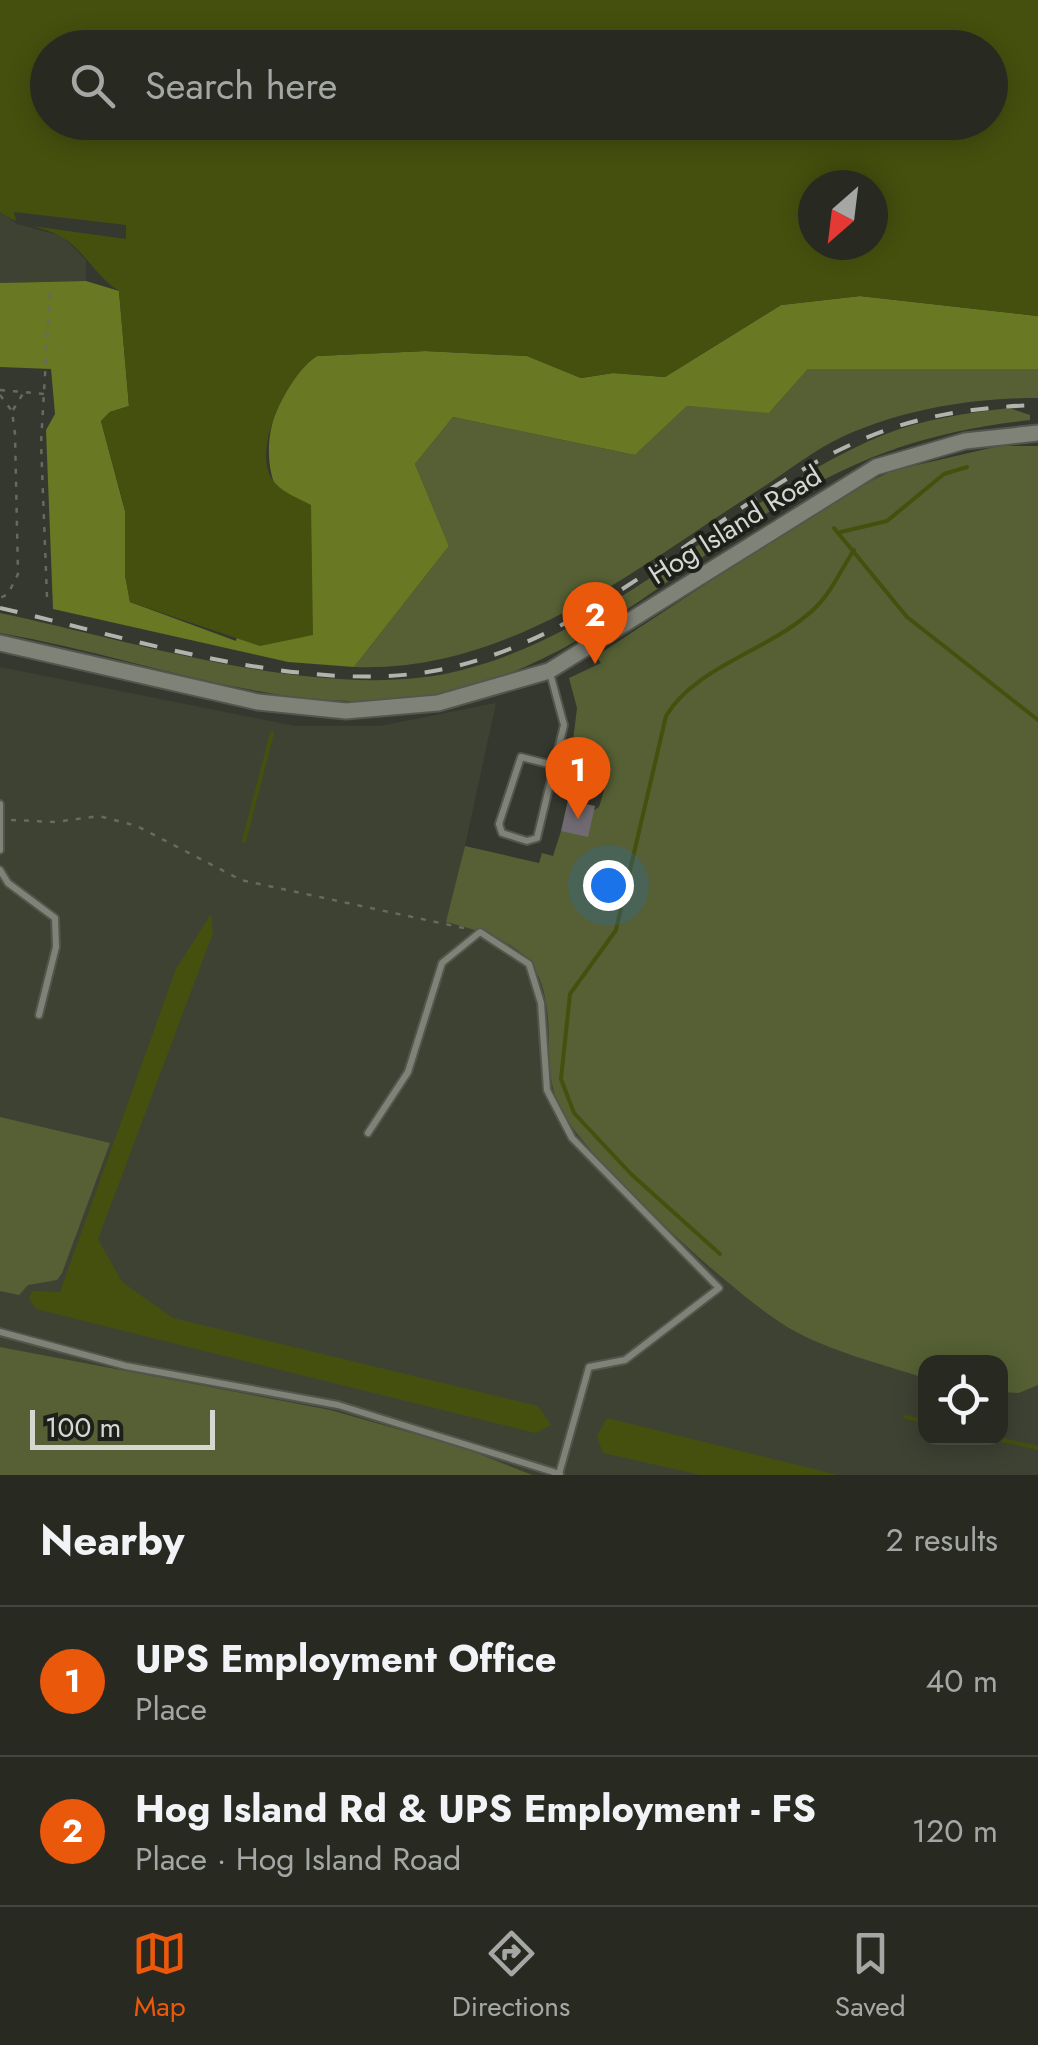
<!DOCTYPE html>
<meta charset="utf-8">
<style>
:root{--surface:#282a22;--page:#30322a;--text:#f1f3f6;--muted:#a5a7a5;--line:#444640;--accent:#ea580c}
body{margin:0;font-family:Jost,sans-serif;background:var(--page);color:var(--text)}
.controls{position:absolute;right:30px;bottom:30px;display:grid;overflow:hidden;border-radius:20px;box-shadow:0 5px 25px #0003}
.controls button{width:90px;height:90px;display:grid;place-items:center;padding:0;border:0;border-bottom:2px solid var(--line);background:var(--surface);color:var(--text);font:50px sans-serif}
.compass{position:absolute;left:798px;top:170px;width:90px;height:90px;border-radius:50%;background:var(--surface);box-shadow:0 5px 25px #0003;rotate:208deg}
.scale{position:absolute;left:30px;bottom:25px;width:185px;box-sizing:border-box;padding-left:10px;border:5px solid #d6d7d1;border-top:0;font-size:28px;line-height:35px;white-space:nowrap;color:#d6d7d1;-webkit-text-stroke:8px #1d1f1a;paint-order:stroke}
.you{position:absolute;left:608px;top:885px;width:35px;height:35px;margin:-25px;border:8px solid #fff;border-radius:50%;background:#1a73e8;box-shadow:0 0 0 15px #1a73e833}
.badge{display:grid;place-items:center;width:65px;height:65px;border-radius:50%;background:var(--accent);color:#fff;font-size:32px;font-weight:700}
.pin{position:absolute;translate:-50% -82px;filter:drop-shadow(0 2px 5px #0008)}
.pin::after{content:'';position:absolute;top:52px;width:35px;height:30px;background:inherit;clip-path:polygon(0 0,100% 0,50% 100%)}
.list{margin:0;padding:0;list-style:none}
h2{display:flex;justify-content:space-between;align-items:center;height:130px;margin:0;padding:0 40px;font-size:42px}
h2 small{font-size:32px;font-weight:400;color:var(--muted)}
.list li{display:grid;grid-template-columns:65px 1fr auto;gap:30px;align-items:center;box-sizing:border-box;height:150px;padding:0 40px;border-top:2px solid var(--line)}
.list b{display:block;font-size:38px;white-space:nowrap}
.list p{margin:0;font-size:32px;white-space:nowrap;color:var(--muted)}
.list em{font-size:32px;font-style:normal;color:var(--muted)}
.icon{flex:none;width:55px;height:55px;fill:none;stroke:currentColor;stroke-width:2;stroke-linecap:round;stroke-linejoin:round}
.map{position:relative;flex:none;width:1038px;height:1475px;overflow:hidden}
.search{position:absolute;background:var(--surface);box-shadow:0 5px 25px #0003;left:30px;right:30px;top:30px;height:110px;display:flex;align-items:center;gap:25px;box-sizing:border-box;padding:0 35px;border-radius:55px;color:var(--muted);font-size:38px}
.sheet{height:430px;background:var(--surface)}
nav{display:flex;justify-content:space-around;align-items:center;box-sizing:border-box;height:140px;border-top:2px solid var(--line);background:var(--surface);font-size:28px;color:var(--muted)}
nav a{display:grid;justify-items:center;gap:5px}
nav .on{color:var(--accent)}
.map>svg:first-child{display:block}
</style>
<div class="map">
<svg width="1038" height="1475" viewBox="0 0 1038 1475">
<rect width="100%" height="100%" fill="#35382e"/>
<path fill="#3e4233" fill-rule="evenodd" d="M 0,212 L 17,224 L 62,236 L 86,260 L 86,281 L 0,283 Z
M 1038,454 L 1038,1475 L 0,1475 L 0,667 L 295,726 L 380,726 L 496,703 L 458,878 L 606,911 ZM 926,1362 L 1000,1362 L 1000,1438 L 926,1438 Z"/>
<path fill="#566034" d="M 808,369 L 1038,369 L 1038,398 C 972,398 905,409 844,436 C 815,449 787,472 760,489 C 637,568 509,673 354,667 L 449,546 L 415,464 L 453,417 L 635,455 L 687,406 L 770,412 Z
M 1009,408 L 1030,415 L 1030,420 C 938,430 867,452 788,500 C 668,573 563,679 417,698 C 275,716 138,656 0,633 L 0,613 C 135,641 328,705 462,670 C 619,630 735,496 883,435 C 923,419 967,413 1009,408 Z
M 999,446 L 1038,446 L 1038,1385 L 1019,1393 L 1001,1392 L 1000,1362 L 926,1362 L 925,1378 C 881,1364 829,1351 789,1328 C 737,1298 591,1163 562,1112 C 551,1093 549,1067 549,1045 C 549,959 525,942 446,922 L 465,846 L 539,863 L 542,853 L 553,856 L 561,831 L 599,807 L 610,771 L 605,763 L 571,757 L 577,708 L 569,678 L 601,663 L 596,656 L 836,499 L 891,471 Z
M 0,1117 L 110,1143 L 62,1273 L 57,1280 L 28,1285 L 19,1295 L 0,1291 Z
M 0,1347 L 330,1410 L 464,1448 L 532,1475 L 0,1475 Z"/>
<path fill="#687823" d="M 86,281 L 119,291 L 129,406 L 110,412 L 101,421 L 125,511 L 125,575 L 130,602 L 236,641 L 274,483 C 259,441 278,381 317,356 L 425,351 L 527,356 L 581,378 L 613,373 L 665,377 L 781,305 L 860,296 L 1038,316 L 1038,369 L 808,369 L 769,413 L 687,406 L 635,455 L 453,417 L 415,464 L 449,546 L 354,667 L 288,662 L 53,609 L 46,430 L 55,414 L 51,369 L 0,367 L 0,283 Z"/>
<path fill="#45500e" fill-rule="evenodd" d="M 0,0 L 1038,0 L 1038,316 L 860,296 L 781,305 L 665,377 L 613,373 L 581,378 L 527,356 L 426,351 L 317,356 C 288,374 247,456 276,484 C 284,493 300,499 311,505 L 313,635 L 260,646 L 130,602 L 125,575 L 125,510 L 101,421 L 110,412 L 129,406 L 119,291 C 96,277 83,248 60,236 C 40,225 19,226 0,212 ZM 48,48 L 990,48 L 990,122 L 48,122 ZM 813,185 L 873,185 L 873,245 L 813,245 Z
M 211,914 L 213,933 L 98,1239 L 122,1282 L 173,1318 L 538,1406 L 551,1425 L 535,1433 L 36,1309 L 29,1298 L 32,1291 L 60,1292 L 176,969 Z
M 607,1418 L 838,1475 L 701,1475 L 603,1453 L 597,1436 Z"/>
<path fill="#35382e" d="M 14,212 L 126,225 L 126,239 L 17,224 Z"/>
<g fill="none" stroke-linecap="round" stroke-linejoin="round">
<path stroke="#45500e" stroke-width="4" d="M 834,528 L 907,617 L 1038,720
M 841,532 L 887,521 L 944,474 L 967,467
M 244,841 L 272,733
M 720,1254 L 631,1174 L 574,1113 L 561,1079 L 570,994 L 616,930 L 666,716 C 697,665 772,650 815,608 C 831,593 842,568 854,550
M 906,1417 L 926,1422
M 994,1438 L 1038,1448"/>
</g>
<path fill="#716a72" d="M 568,800 L 595,806 L 588,837 L 561,831 Z"/>
<g fill="none" stroke-linecap="round" stroke-linejoin="round">
<g stroke="#54564e" stroke-width="10">
<path id="service" d="M 550,673 L 564,725 L 537,838 L 527,841 L 502,833 L 499,824 L 521,757 L 604,778
M 0,804 L 0,850
M 0,870 L 8,883 L 55,918 L 56,947 L 39,1015
M 368,1133 L 408,1072 L 442,963 L 480,932 L 529,964 L 541,1003 L 547,1090 L 572,1138 L 719,1288 L 625,1360 L 589,1367 L 559,1474
M 0,1332 L 126,1366 L 338,1405 L 560,1474"/>
</g>
<g stroke="#54564e" stroke-width="19">
<path id="tertiary" d="M 0,643 L 258,702 L 346,711 L 438,703 L 549,671 L 876,467 L 965,441 L 1038,433"/>
</g>
<path stroke="#676a61" stroke-width="2.5" stroke-dasharray="5 8" stroke-linecap="butt" d="M 0,390 L 45,394
M 0,395 L 12,411 L 15,434 L 18,574 L 8,594 L 0,598
M 13,410 L 24,392
M 47,597 L 41,443 L 50,290
M 11,820 L 56,822 L 99,816 L 137,826 L 241,880 L 468,929"/>
<use href="#service" stroke="#7f8277" stroke-width="6"/>
<use href="#tertiary" stroke="#7f8277" stroke-width="15"/>
<path stroke="#b2b3ac" stroke-width="4" stroke-dasharray="18 18" stroke-linecap="butt" d="M 0,608 C 132,638 305,696 439,670 C 601,638 714,504 861,440 C 918,415 976,407 1038,405"/>
</g>
<g text-anchor="middle" dominant-baseline="central" stroke-width="8" stroke-linejoin="round" paint-order="stroke">
<g font-size="28" fill="#d6d7d1" stroke="#1d1f1a">
<text transform="translate(735 525) rotate(-32)">Hog Island Road</text>
</g>
</g>
</svg>
<div class="controls">
<button><svg class="icon" aria-label="locate" viewBox="0 0 24 24"><circle cx="12" cy="12" r="6"/><path d="M12 2v4M12 18v4M2 12h4M18 12h4"/></svg></button>
</div>
<svg class="compass" viewBox="-18 -18 36 36"><path d="M0-13l5 13h-10z" fill="#e53935"/><path d="M0 13l5-13h-10z" fill="#a5a7a5"/></svg>
<div class="scale">100 m</div>
<div class="you"></div>
<div class="pin badge" style="left:578px;top:819px">1</div>
<div class="pin badge" style="left:595px;top:664px">2</div>
<div class="search"><svg class="icon" aria-label="search" viewBox="0 0 24 24"><circle cx="10" cy="10" r="6"/><path d="M15 15l6 6"/></svg>Search here</div>
</div>
<section class="sheet">
<h2>Nearby<small>2 results</small></h2>
<ul class="list">
<li><span class="badge">1</span><div><b>UPS Employment Office</b><p>Place</p></div><em>40 m</em></li>
<li><span class="badge">2</span><div><b>Hog Island Rd &amp; UPS Employment - FS</b><p>Place · Hog Island Road</p></div><em>120 m</em></li>
</ul>
</section>
<nav>
<a class="on"><svg class="icon" aria-label="map" viewBox="0 0 24 24"><path d="M3 6l6-2 6 2 6-2v14l-6 2-6-2-6 2zM9 4v14M15 6v14"/></svg>Map</a>
<a><svg class="icon" aria-label="directions" viewBox="0 0 24 24"><path d="M12 3l9 9-9 9-9-9zM9 14v-3h6M13 9l2 2-2 2"/></svg>Directions</a>
<a><svg class="icon" aria-label="saved" viewBox="0 0 24 24"><path d="M7 4h10v16l-5-4-5 4z"/></svg>Saved</a>
</nav>
